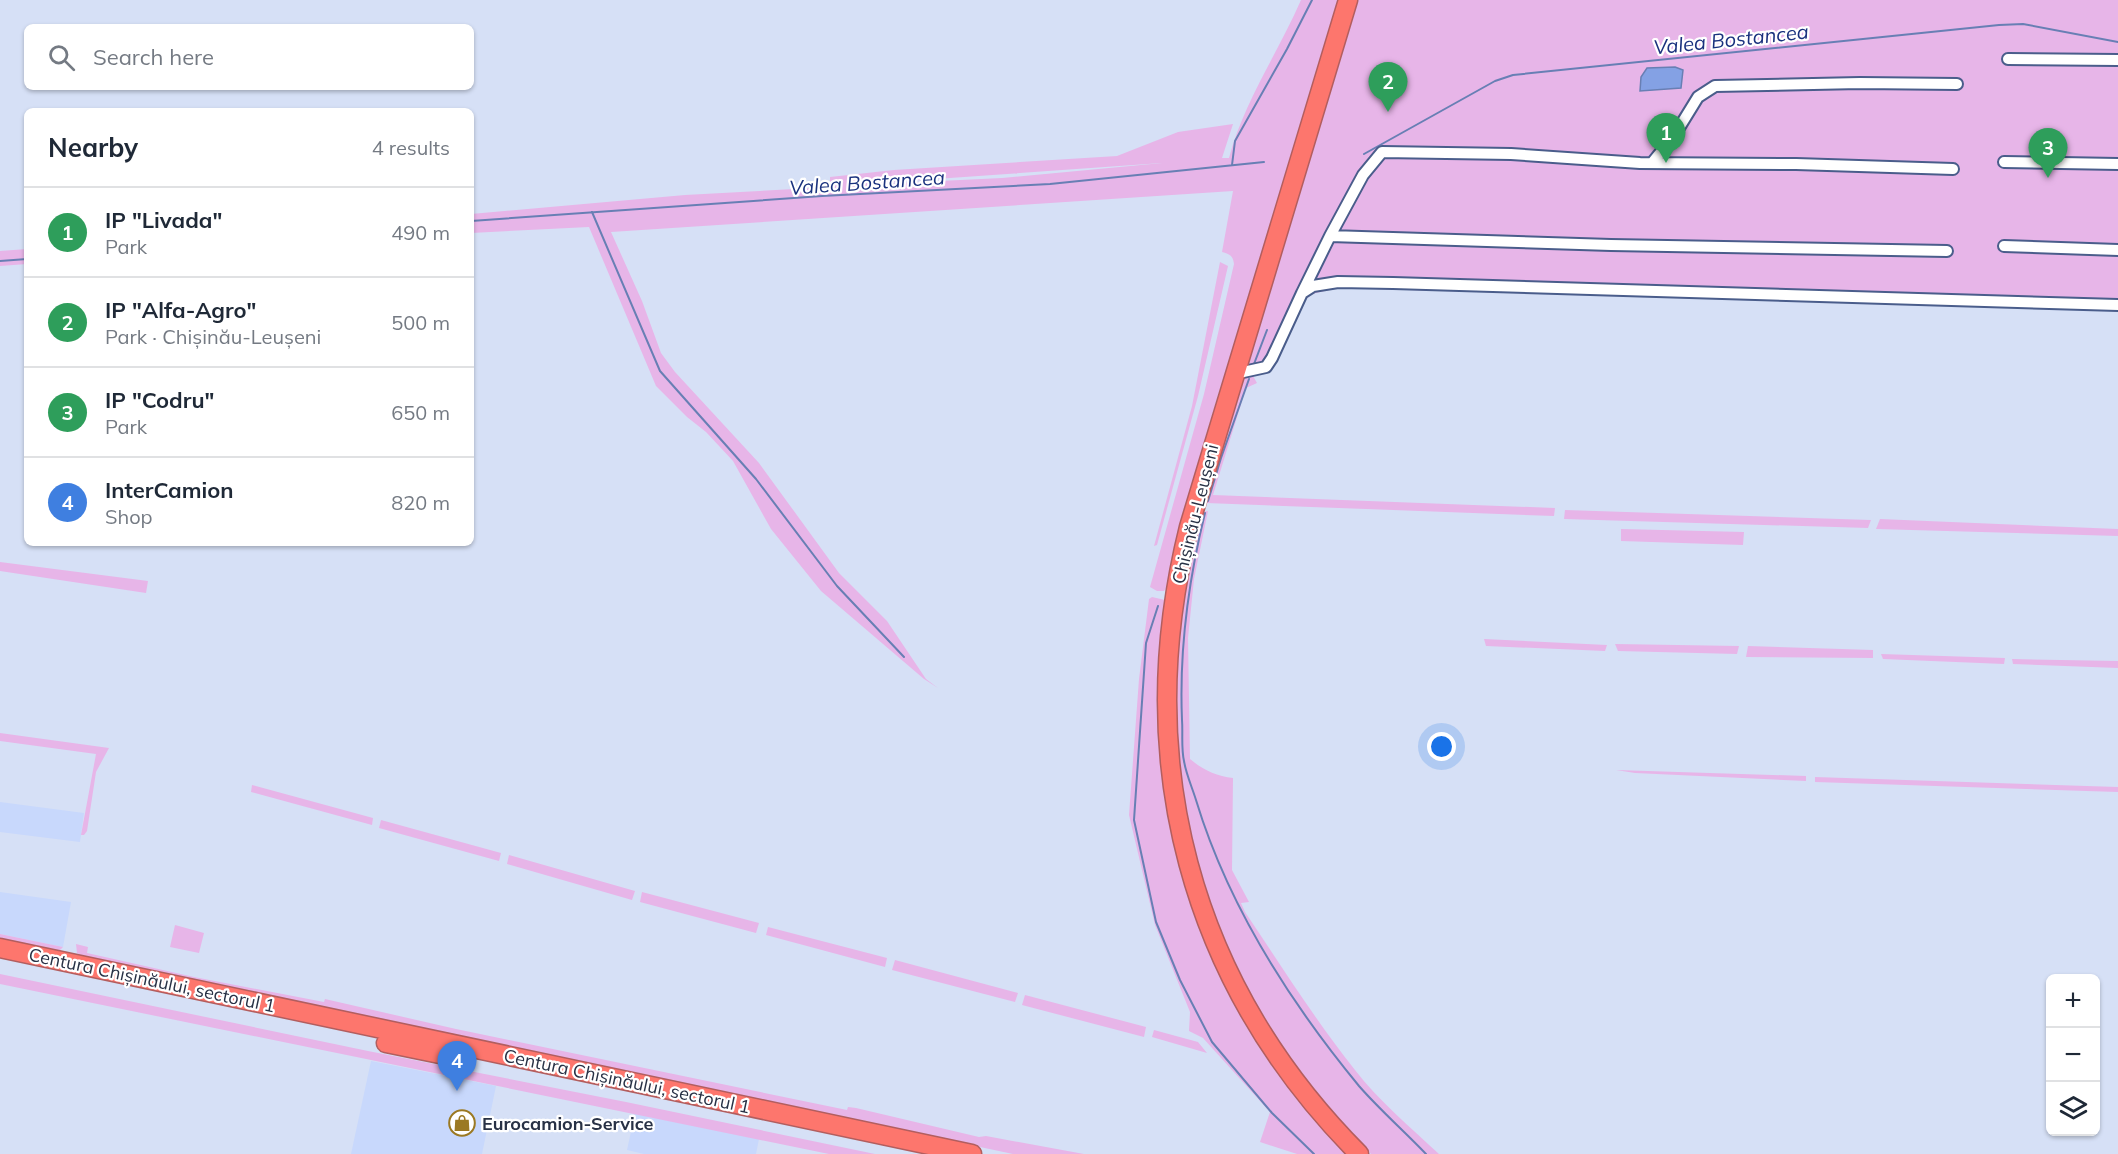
<!DOCTYPE html>
<meta charset="utf-8">
<style>
:root{--surface:#fff;--page:#f6f6f7;--text:#1f2937;--muted:#747a83;--line:#e0e1e3;--accent:#9b7923}
body{margin:0;font-family:Mulish,sans-serif;background:var(--page);color:var(--text)}
.controls{position:absolute;right:18px;bottom:18px;display:grid;overflow:hidden;border-radius:9px;box-shadow:0 2px 4px #0004}
.controls button{width:54px;height:54px;display:grid;place-items:center;padding:0;border:0;border-bottom:2px solid var(--line);background:var(--surface);color:var(--text);font:30px sans-serif}
.you{position:absolute;left:1442px;top:747px;width:21px;height:21px;margin:-15px;border:4px solid #fff;border-radius:50%;background:#1a73e8;box-shadow:0 0 0 9px #1a73e833}
.badge{display:grid;place-items:center;width:39px;height:39px;border-radius:50%;background:var(--accent);color:#fff;font-size:20px;font-weight:700}
.pin{position:absolute;translate:-50% -50px;filter:drop-shadow(0 2px 3px #0008)}
.pin::after{content:'';position:absolute;top:32px;width:21px;height:18px;background:inherit;clip-path:polygon(0 0,100% 0,50% 100%)}
.list{margin:0;padding:0;list-style:none}
h2{display:flex;justify-content:space-between;align-items:center;height:78px;margin:0;padding:0 24px;font-size:26px}
h2 small{font-size:20px;font-weight:400;color:var(--muted)}
.list li{display:grid;grid-template-columns:39px 1fr auto;gap:18px;align-items:center;box-sizing:border-box;height:90px;padding:0 24px;border-top:2px solid var(--line)}
.list b{display:block;font-size:22px;white-space:nowrap}
.list p{margin:0;font-size:20px;white-space:nowrap;color:var(--muted)}
.list em{font-size:20px;font-style:normal;color:var(--muted)}
.icon{flex:none;width:33px;height:33px;fill:none;stroke:currentColor;stroke-width:2;stroke-linecap:round;stroke-linejoin:round}
.map{position:relative;flex:none;width:2118px;height:1154px;overflow:hidden}
.search{position:absolute;background:var(--surface);box-shadow:0 2px 4px #0004;left:24px;top:24px;width:450px;height:66px;display:flex;align-items:center;gap:15px;box-sizing:border-box;padding:0 21px;border-radius:9px;color:var(--muted);font-size:22px}
.panel{position:absolute;background:var(--surface);box-shadow:0 2px 4px #0004;left:24px;top:108px;width:450px;height:438px;border-radius:9px}
.map>svg:first-child{display:block}
</style>
<div class="map">
<svg width="2118" height="1154" viewBox="0 0 2118 1154">
<rect width="100%" height="100%" fill="#d6e0f6"/>
<path fill="#c8d8fc" d="M 0,802 L 84,813 L 80,842 L 0,832 Z
M 0,892 L 71,902 L 63,947 L 0,934 Z
M 371,1061 L 496,1086 L 482,1154 L 351,1154 Z
M 635,1113 L 759,1139 L 756,1154 L 644,1154 L 627,1150 Z"/>
<path fill="#e7b5e8" fill-rule="evenodd" d="M 1301,0 L 1340,0 L 1241,328 L 1218,395 L 1185,508 L 1167,587 L 1164,591 L 1157,591 L 1150,587 L 1204,394 L 1234,264 C 1233,256 1230,254 1222,252 L 1233,191 L 611,232 L 642,301 L 661,353 L 675,372 L 759,463 L 839,573 L 887,621 L 926,679 L 938,688 L 924,679 L 821,591 L 771,529 L 733,461 L 706,432 L 687,417 L 656,386 L 589,227 L 471,233 L 471,214 L 685,195 L 830,187 L 830,177 L 894,170 L 1117,156 L 1178,132 L 1233,124 L 1222,158 L 1229,158 C 1244,101 1278,53 1301,0 ZM 1162,163 L 1002,178 L 877,184 L 878,183 Z
M 1356,0 L 2118,0 L 2118,310 L 1337,288 L 1312,294 L 1305,300 L 1294,300 C 1286,319 1273,358 1255,366 L 1249,363 L 1252,341 Z
M 27,249 L 27,264 L 0,266 L 0,251 Z
M 1220,262 L 1228,266 L 1198,396 L 1157,545 L 1154,546 L 1192,406 Z
M 1246,376 L 1253,376 L 1257,383 L 1246,388 L 1213,495 L 1555,508 L 1554,516 L 1206,503 L 1238,390 Z
M 1565,510 L 1871,520 L 1868,528 L 1564,519 Z
M 1208,511 L 1194,579 L 1188,638 L 1190,759 C 1203,770 1216,776 1233,778 L 1232,870 L 1249,902 L 1241,903 L 1245,912 C 1281,965 1315,1020 1355,1070 C 1379,1101 1410,1127 1439,1154 L 1371,1154 L 1311,1089 L 1266,1025 L 1229,955 L 1197,871 L 1178,773 L 1176,673 L 1180,621 L 1188,573 L 1202,512 Z
M 1880,519 L 2118,529 L 2118,536 L 1876,529 Z
M 1621,529 L 1744,532 L 1743,545 L 1621,541 Z
M 0,562 L 148,581 L 146,593 L 0,571 Z
M 1152,597 L 1165,600 L 1166,602 C 1154,726 1162,853 1217,967 C 1232,998 1251,1027 1270,1057 C 1293,1090 1316,1125 1345,1154 L 1297,1154 L 1260,1142 L 1270,1112 L 1203,1038 L 1189,1031 L 1190,1012 L 1155,925 L 1129,815 L 1139,679 L 1149,599 Z
M 1484,639 L 1607,645 L 1605,651 L 1486,646 Z
M 1615,644 L 1739,646 L 1737,654 L 1618,651 Z
M 1748,646 L 1873,650 L 1873,658 L 1746,657 Z
M 1881,654 L 2005,658 L 2004,664 L 1883,659 Z
M 2012,659 L 2118,661 L 2118,668 L 2013,664 Z
M 0,733 L 109,748 L 96,772 L 87,831 L 84,835 L 81,835 L 96,754 L 0,741 Z
M 1616,770 L 1806,776 L 1806,781 L 1635,773 Z
M 1815,777 L 2118,787 L 2118,792 L 1815,782 Z
M 252,785 L 373,818 L 372,825 L 251,792 Z
M 381,820 L 501,853 L 499,861 L 379,828 Z
M 509,855 L 635,891 L 632,900 L 507,864 Z
M 642,892 L 759,923 L 756,933 L 640,902 Z
M 175,925 L 204,933 L 199,953 L 170,947 Z
M 768,927 L 887,958 L 885,967 L 766,935 Z
M 0,934 L 63,947 L 60,950 L 54,951 L 0,940 Z
M 76,944 L 88,947 L 87,953 L 194,977 L 324,1002 L 325,999 L 456,1029 L 847,1110 L 848,1107 L 856,1108 L 979,1137 L 986,1136 L 1084,1154 L 1013,1154 L 85,957 L 77,953 Z
M 895,960 L 1018,993 L 1015,1002 L 892,970 Z
M 0,974 L 368,1051 L 626,1102 L 875,1154 L 829,1154 L 0,984 Z
M 1025,995 L 1146,1027 L 1144,1037 L 1022,1005 Z
M 1154,1030 L 1198,1042 L 1207,1053 L 1152,1037 Z"/>
<path fill="#84a1e4" stroke="#687fb4" stroke-width="1.5" d="M 1675,67 L 1683,70 L 1681,88 L 1640,91 L 1641,77 L 1647,68 Z"/>
<g fill="none" stroke-linecap="round" stroke-linejoin="round">
<path stroke="#687fb4" stroke-width="2" d="M 1364,154 L 1495,81 L 1513,75 L 1999,25 L 2023,24 L 2118,42
M 1232,165 L 1235,141 L 1287,49 L 1312,0
M 592,212 L 660,371 L 756,479 L 837,586 L 904,657
M 471,221 L 822,196 L 1050,184 L 1264,162
M 0,261 L 27,259
M 1254,364 L 1267,330
M 1208,501 L 1221,458 L 1249,379
M 1205,513 C 1188,582 1179,649 1182,720 C 1183,733 1181,748 1184,761 C 1186,774 1192,787 1196,800 C 1228,906 1289,1001 1359,1086 C 1379,1109 1405,1132 1426,1154
M 1158,606 L 1146,643 L 1134,820 L 1156,922 L 1180,980 L 1212,1042 L 1272,1113 L 1314,1154"/>
<g stroke="#4a5d8b" stroke-width="14">
<path id="street" d="M 2008,59 L 2118,60
M 2004,162 L 2118,164
M 1652,163 L 1674,136 L 1698,97 L 1715,86 L 1860,83 L 1957,84
M 1330,236 L 1363,175 L 1382,152 L 1511,154 L 1640,163 L 1796,164 L 1953,169
M 2004,246 L 2118,250
M 1302,293 L 1330,236 L 1611,245 L 1947,251
M 1234,374 L 1266,367 L 1272,358 L 1302,293 L 1313,286 L 1338,282 L 1393,283 L 2118,305"/>
</g>
<g stroke="#b25e5f" stroke-width="21">
<path id="highway" d="M 1348,0 L 1189,527 C 1131,760 1189,983 1359,1154
M 0,948 L 972,1154
M 386,1043 L 459,1058"/>
</g>
<use href="#street" stroke="#fff" stroke-width="10"/>
<use href="#highway" stroke="#fd766d" stroke-width="18"/>
</g>
<defs>
<g id="shop-ring" transform="scale(1.35)"><circle r="9.5" fill="#fff" stroke="#9b7923" stroke-width="1.5"/><path d="M-5-2.5h2.3a2.7 3.5 0 0 1 5.4 0H5L5.5 6h-11ZM-1.5-2.5h3a1.5 2.3 0 0 0-3 0Z" fill="#9b7923"/></g>
</defs>
<g fill-rule="evenodd">
<use href="#shop-ring" x="462" y="1123"/>
</g>
<g text-anchor="middle" dominant-baseline="central" stroke-width="4.5" stroke-linejoin="round" paint-order="stroke">
<g font-size="18" fill="#283145" stroke="#fff">
<text transform="translate(1195 514) rotate(-76)">Chișinău-Leușeni</text>
<text transform="translate(152 980) rotate(12)">Centura Chișinăului, sectorul 1</text>
<text transform="translate(627 1081) rotate(12)">Centura Chișinăului, sectorul 1</text>
</g>
<g font-size="18" font-weight="bold" fill="#283145" stroke="#fff" text-anchor="start">
<text x="482" y="1123">Eurocamion-Service</text>
</g>
<g font-size="20" font-style="italic" fill="#19317e" stroke="#fff">
<text transform="translate(1731 39) rotate(-6)">Valea Bostancea</text>
<text transform="translate(867 182) rotate(-4)">Valea Bostancea</text>
</g>
</g>
</svg>
<div class="controls">
<button>+</button>
<button>−</button>
<button><svg class="icon" aria-label="layers" viewBox="0 0 24 24"><path d="M12 4l9 5-9 5-9-5zM3 14l9 5 9-5"/></svg></button>
</div>
<div class="you"></div>
<div class="pin badge" style="left:1666px;top:163px;background:#2e9e5b">1</div>
<div class="pin badge" style="left:1388px;top:112px;background:#2e9e5b">2</div>
<div class="pin badge" style="left:2048px;top:178px;background:#2e9e5b">3</div>
<div class="pin badge" style="left:457px;top:1091px;background:#3f7fe0">4</div>
<div class="search"><svg class="icon" aria-label="search" viewBox="0 0 24 24"><circle cx="10" cy="10" r="6"/><path d="M15 15l6 6"/></svg>Search here</div>
<section class="panel">
<h2>Nearby<small>4 results</small></h2>
<ul class="list">
<li><span class="badge" style="background:#2e9e5b">1</span><div><b>IP &quot;Livada&quot;</b><p>Park</p></div><em>490 m</em></li>
<li><span class="badge" style="background:#2e9e5b">2</span><div><b>IP &quot;Alfa-Agro&quot;</b><p>Park · Chișinău-Leușeni</p></div><em>500 m</em></li>
<li><span class="badge" style="background:#2e9e5b">3</span><div><b>IP &quot;Codru&quot;</b><p>Park</p></div><em>650 m</em></li>
<li><span class="badge" style="background:#3f7fe0">4</span><div><b>InterCamion</b><p>Shop</p></div><em>820 m</em></li>
</ul>
</section>
</div>
